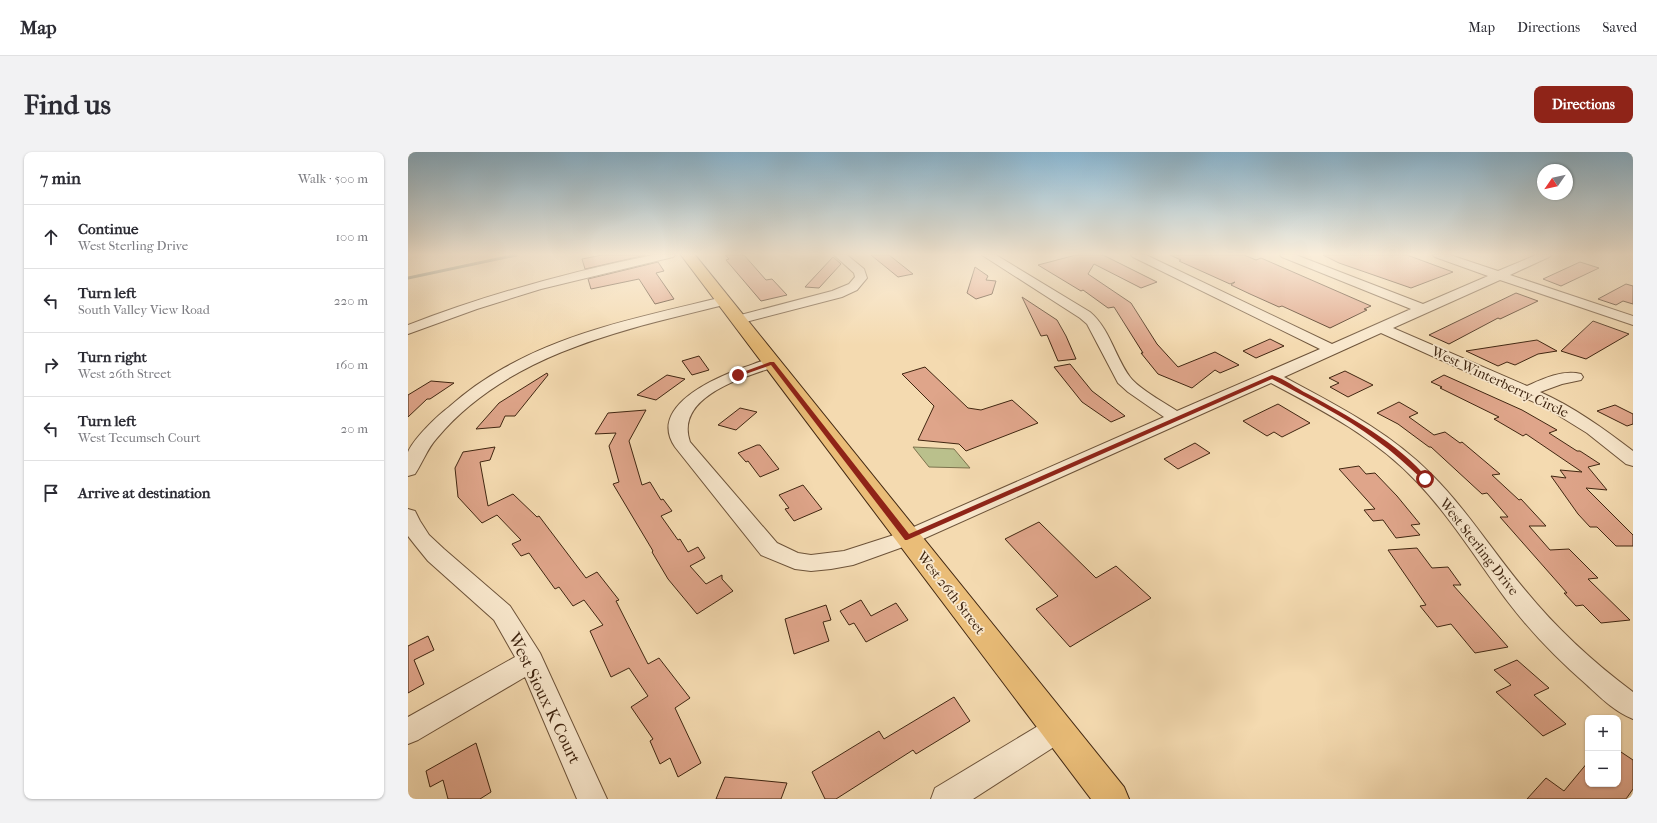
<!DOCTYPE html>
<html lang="en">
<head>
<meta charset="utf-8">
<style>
	body { margin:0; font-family:"IM FELL French Canon",serif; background:#f2f2f3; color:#2b2b33 }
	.controls { position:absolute; right:12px; bottom:12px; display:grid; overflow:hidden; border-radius:8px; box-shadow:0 1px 3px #0004 }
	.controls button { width:36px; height:36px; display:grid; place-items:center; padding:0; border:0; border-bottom:1px solid #e1e1e2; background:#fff; color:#2b2b33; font:20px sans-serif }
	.compass { position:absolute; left:1129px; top:12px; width:36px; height:36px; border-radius:50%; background:#fff; box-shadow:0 1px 3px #0004; rotate:236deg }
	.stop { position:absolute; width:12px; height:12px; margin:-9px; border:3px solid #8f2418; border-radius:50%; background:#fff }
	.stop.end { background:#8f2418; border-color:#fff; box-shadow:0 1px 4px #0008 }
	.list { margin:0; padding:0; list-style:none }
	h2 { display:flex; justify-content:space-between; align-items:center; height:52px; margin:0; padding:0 16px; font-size:17px }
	h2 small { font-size:13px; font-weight:400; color:#7c7c81 }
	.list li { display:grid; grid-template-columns:26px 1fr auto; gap:12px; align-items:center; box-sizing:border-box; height:64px; padding:0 16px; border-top:1px solid #e1e1e2 }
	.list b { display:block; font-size:15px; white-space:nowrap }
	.list p { margin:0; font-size:13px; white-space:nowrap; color:#7c7c81 }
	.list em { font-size:13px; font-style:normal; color:#7c7c81 }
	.icon { flex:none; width:22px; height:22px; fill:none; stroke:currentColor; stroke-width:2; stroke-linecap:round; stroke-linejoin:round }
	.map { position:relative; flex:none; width:1225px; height:647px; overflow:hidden; border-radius:8px }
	header { display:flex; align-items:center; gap:24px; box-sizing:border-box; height:56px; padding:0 20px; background:#fff; border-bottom:1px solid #e1e1e2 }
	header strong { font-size:19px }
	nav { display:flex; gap:22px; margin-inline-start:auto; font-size:14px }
	.intro { display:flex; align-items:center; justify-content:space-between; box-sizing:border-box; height:96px; padding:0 24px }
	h1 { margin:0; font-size:28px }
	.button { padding:10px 18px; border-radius:8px; background:#8f2418; color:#fff; font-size:14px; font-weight:700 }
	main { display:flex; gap:24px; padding:0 24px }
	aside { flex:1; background:#fff; border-radius:8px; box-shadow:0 1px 3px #0004 }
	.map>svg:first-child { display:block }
	.green { fill:#bac08c; stroke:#7d734e }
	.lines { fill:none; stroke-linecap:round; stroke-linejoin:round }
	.stream { stroke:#777f70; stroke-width:3 }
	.building { fill:#dfa58a; stroke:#402611 }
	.minor-casing { stroke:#6d5339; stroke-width:2 }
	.major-casing { stroke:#402611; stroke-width:2 }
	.minor { fill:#f8e7cc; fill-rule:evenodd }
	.major { fill:#eabd78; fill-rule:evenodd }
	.route { fill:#8f2418 }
	.labels { text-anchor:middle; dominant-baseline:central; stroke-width:3.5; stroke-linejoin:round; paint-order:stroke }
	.street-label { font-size:14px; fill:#402611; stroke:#f8e7cc }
	.near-street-label { font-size:17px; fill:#402611; stroke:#f8e7cc }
</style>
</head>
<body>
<header>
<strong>Map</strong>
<nav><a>Map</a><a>Directions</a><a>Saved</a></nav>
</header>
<div class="intro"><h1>Find us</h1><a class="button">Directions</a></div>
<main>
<aside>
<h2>7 min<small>Walk · 500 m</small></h2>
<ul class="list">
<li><svg class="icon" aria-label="ahead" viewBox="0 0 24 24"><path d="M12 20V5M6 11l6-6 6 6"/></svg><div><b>Continue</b><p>West Sterling Drive</p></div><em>100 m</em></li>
<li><svg class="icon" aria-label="left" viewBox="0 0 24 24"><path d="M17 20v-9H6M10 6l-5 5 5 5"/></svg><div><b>Turn left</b><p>South Valley View Road</p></div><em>220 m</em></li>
<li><svg class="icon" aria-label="right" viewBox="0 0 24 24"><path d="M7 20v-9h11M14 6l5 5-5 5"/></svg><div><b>Turn right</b><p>West 26th Street</p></div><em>160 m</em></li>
<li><svg class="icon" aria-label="left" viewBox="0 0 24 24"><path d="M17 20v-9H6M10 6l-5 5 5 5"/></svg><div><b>Turn left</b><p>West Tecumseh Court</p></div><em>20 m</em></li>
<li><svg class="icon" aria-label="arrive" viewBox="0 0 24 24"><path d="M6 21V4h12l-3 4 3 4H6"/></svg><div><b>Arrive at destination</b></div></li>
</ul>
</aside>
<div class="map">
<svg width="1225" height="647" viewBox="0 0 1225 647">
	<rect width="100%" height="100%" fill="#f4dab0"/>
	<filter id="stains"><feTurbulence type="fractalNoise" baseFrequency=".005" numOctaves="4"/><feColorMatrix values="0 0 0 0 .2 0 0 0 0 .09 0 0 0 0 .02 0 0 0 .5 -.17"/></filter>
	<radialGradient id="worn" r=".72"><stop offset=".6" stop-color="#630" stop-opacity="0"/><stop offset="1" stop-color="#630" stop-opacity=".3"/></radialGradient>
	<path class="green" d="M505 295 546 297 562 316 521 315Z"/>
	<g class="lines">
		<path class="stream" d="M0 126 108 103"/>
	</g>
	<path class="building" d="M194 103H238L177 117 174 107Z
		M317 103H336L358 128 364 127 379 143 353 149 318 108 321 107Z
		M463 103H481L505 122 490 125Z
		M668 103H695L749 130 733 136 686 112 680 122 723 151 749 192 770 215 807 200 831 213 812 221 807 218 784 236 750 222 733 201H735L706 155 700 156 675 138 673 139 630 113Z
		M762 103H836L848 108 853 106 963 154 956 157 959 158 922 176 874 154 871 155 842 142 823 133 827 130 822 132 771 109 773 108Z
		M915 103H999L1045 120 1003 136 931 111Z
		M425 105 433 112 411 136 397 135Z
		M250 110 256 119 248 121 266 147 247 152 231 127 183 137 180 127Z
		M1172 110 1191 116 1153 134 1135 127Z
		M567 115 580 124 578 128 588 129 584 142 568 147 559 141Z
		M1218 132 1225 134V152L1215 149 1208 153 1190 147Z
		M1108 141 1130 149 1092 167 1090 166 1041 192 1021 183Z
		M614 145 649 168 658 184 668 207 650 209 639 183 633 184Z
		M1185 169 1221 182 1178 207 1153 199Z
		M862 187 876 194 848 206 835 199Z
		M1129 188 1149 199 1130 202 1107 213 1099 210 1090 214 1058 199Z
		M291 204 301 218 284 223 274 209Z
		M662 212 684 239 717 264 703 270 674 250 646 215Z
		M517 215 560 256 573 258 604 248 630 271 558 299 551 292 510 288 526 254 494 222Z
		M937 219 965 233 940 245 922 235 931 231 921 226Z
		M139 221 140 223 107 264H97L92 275 68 277 91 251Z
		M259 223 277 227 248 248 229 243Z
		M1036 223 1114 258 1149 278 1141 281 1169 299H1172L1192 312 1180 315 1199 338 1178 336 1225 383V394H1208L1189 375H1182L1170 362 1143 324 1158 326 1152 318 1174 320 1118 282 1115 284 1086 267 1091 265 1032 236 1034 235 1023 230Z
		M23 229 46 231 22 247H19L0 265V243Z
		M991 250 1010 261 1001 265 1026 283 1037 280 1052 291 1054 290 1092 322 1084 323 1111 348 1113 347 1138 374H1121L1142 398 1161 397 1190 426 1180 427 1222 468 1193 471 1175 453 1168 454 1156 441H1159L1092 365H1100L1079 341 1074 342 1023 295H1021L990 272 969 261Z
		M870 252 902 271 874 285 866 280 859 284 835 269Z
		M1207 253 1225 262V272L1219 274 1189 259Z
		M332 256 349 260 328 278 310 273Z
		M238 258 221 289 234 333 242 330 253 348 255 347 264 359 253 364 270 388 272 387 280 400 290 395 297 406 282 414 298 432 314 423V427L325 439 289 462 260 427 244 400 245 399 205 332 211 330 201 294 208 281 187 282 200 261Z
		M787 291 802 301 770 317 756 307Z
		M349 293H352L371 317 352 325 340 309 338 310 330 301Z
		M87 295 82 308 72 310 80 354 105 342 129 365 131 364 178 426 189 420 211 448 208 449 240 512 251 506 282 546 267 556 293 611 270 625 262 606 252 612 242 589 245 587 223 555 240 544 221 516 203 525 182 479 195 473 176 448 165 454 151 435 147 437 121 401 113 404 104 392 113 388 89 363 74 371 50 345 47 316 55 300Z
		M951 314 958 322 967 321 989 344 1012 372 1003 373 1012 383 988 386 975 368 965 369 956 358 967 357 931 317Z
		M395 333 414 357 386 369 377 357 381 356 371 343Z
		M631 370 688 426 708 414 743 446 662 495 628 457 650 444 597 387Z
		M1009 396 1024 416 1040 415 1053 433H1045L1100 495 1067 501 1043 472 1029 475 1012 454 1018 453 980 398Z
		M453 448 463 464 488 451 500 468 458 490 446 471 441 473 432 459Z
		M418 453 423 468 415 470 421 489 386 502 377 467Z
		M20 484 26 498 6 508 16 532 0 541V494Z
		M1109 508 1141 536 1126 543 1158 572 1135 584 1088 540 1103 533 1086 518Z
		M546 545 562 569 508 602 505 598 428 647H417L404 620 471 579 476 587Z
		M68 591 83 640 72 647H40L35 628 22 635 18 619Z
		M1210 598 1225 608V637L1218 647H1119L1138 626 1156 639 1180 610V632H1210Z
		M317 625 379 631 373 647H308Z"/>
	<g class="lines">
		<defs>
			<path id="minor" d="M245 103H267L265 105 133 137 69 157 0 182V173C80 142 162 120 245 103Z
				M426 103H439L456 117 459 126 449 138 434 145 330 172 325 171 323 168 325 165 424 139 441 132 447 125 446 121Z
				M574 103H588L682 160C702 177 707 205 722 225 732 238 756 250 769 259L912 197 725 105 723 103H738L924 192 1003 157 874 105 872 103H888L1015 152 1080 124 1027 105 1025 103H1042L1090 119 1128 103H1143L1141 105 1102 123 1225 164V173L1092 128 985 176 1119 234C1134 227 1155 217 1173 222L1175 225 1173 228 1154 232 1132 240C1166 255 1196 277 1225 299V314L1218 312 1179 281 1137 255 973 181 876 225C928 253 982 280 1024 323 1059 358 1085 400 1117 438 1148 476 1186 511 1225 540V567C1207 560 1193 546 1179 533 1150 508 1123 480 1100 450 1070 410 1044 367 1010 331 969 287 916 259 863 231L506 391 445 413 423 417 403 419 387 417 353 403 267 295C239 254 309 225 337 215 347 212 359 205 369 208L372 211 369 214C337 225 266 244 282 290L369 391 390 401 403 403 436 399 492 381 756 265 720 240 710 231 679 172 672 166Z
				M315 145 320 146 322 149 320 152C218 177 100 201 29 286 19 297 15 310 7 322L0 324C0 317 0 306 0 300 6 286 29 264 41 255 58 240 76 227 96 216 162 178 241 163 315 145Z
				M0 357 7 359 12 369 21 383 36 397 102 454 132 501 199 647H169L117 525 10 588 0 592V565L107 505 86 468 20 409 7 393 0 384Z
				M650 564 660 568 664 577 660 586 565 647H523L527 636 640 568Z"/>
			<path id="major" d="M273 103H287L716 635 721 647H683Z"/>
		</defs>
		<use href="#minor" class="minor-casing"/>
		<use href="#major" class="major-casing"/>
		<use href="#minor" class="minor"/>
		<use href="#major" class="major"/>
	</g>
	<linearGradient id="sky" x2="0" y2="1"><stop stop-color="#89b6d1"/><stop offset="0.53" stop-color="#faeedb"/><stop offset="1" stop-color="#faeedb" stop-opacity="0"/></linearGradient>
	<rect width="1225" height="193" fill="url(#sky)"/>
	<path class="route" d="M362 210H366L501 382 864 223C877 227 888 236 900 242 939 263 992 292 1020 327L1015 328C1000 314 985 300 968 288 936 264 899 246 864 227L499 388H497L363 213 332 224 327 223Z"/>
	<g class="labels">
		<g class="street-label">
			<text transform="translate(1092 230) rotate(25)">West Winterberry Circle</text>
			<text transform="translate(1071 395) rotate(52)">West Sterling Drive</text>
			<text transform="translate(543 441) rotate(52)">West 26th Street</text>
		</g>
		<g class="near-street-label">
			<text transform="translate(137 546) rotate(64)">West Sioux K Court</text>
		</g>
	</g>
	<rect width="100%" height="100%" filter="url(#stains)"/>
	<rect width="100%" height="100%" fill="url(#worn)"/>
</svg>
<div class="controls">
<button>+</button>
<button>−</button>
</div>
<svg class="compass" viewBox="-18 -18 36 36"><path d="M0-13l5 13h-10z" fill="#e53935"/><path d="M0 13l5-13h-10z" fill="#7c7c81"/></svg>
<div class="stop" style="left:1017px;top:327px"></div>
<div class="stop end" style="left:330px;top:223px"></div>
</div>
</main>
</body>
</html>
